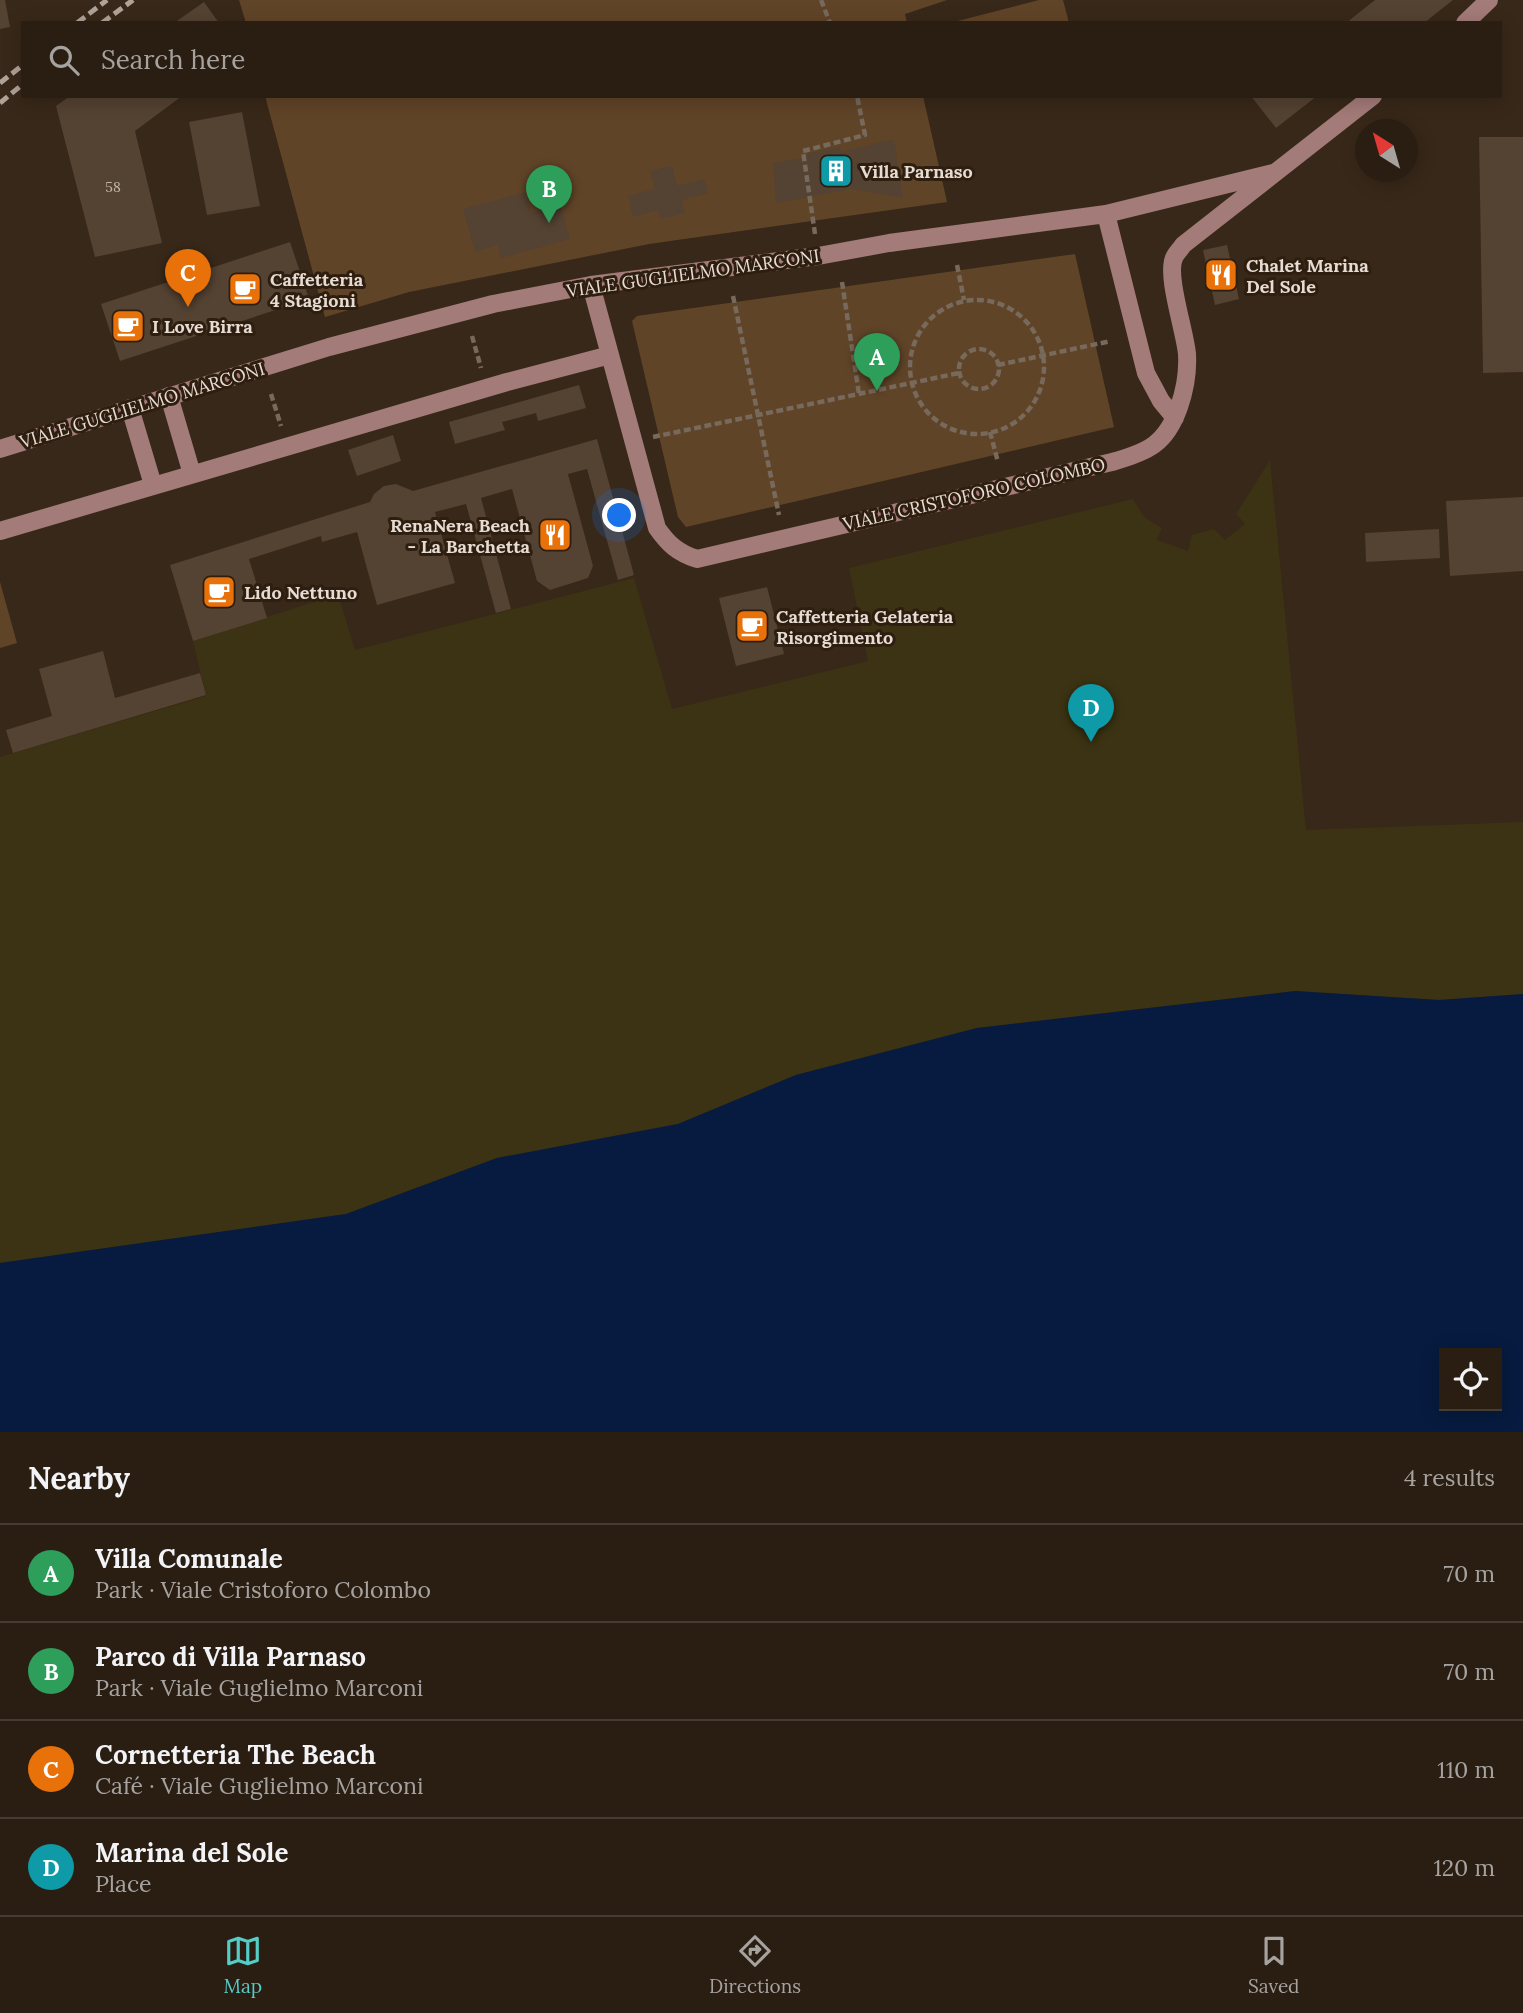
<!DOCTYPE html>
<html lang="en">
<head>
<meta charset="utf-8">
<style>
	body { margin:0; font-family:Lora,serif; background:#32271c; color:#f1f3f6 }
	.controls { position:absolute; right:21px; bottom:21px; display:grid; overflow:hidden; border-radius:0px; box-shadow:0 4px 18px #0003 }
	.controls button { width:63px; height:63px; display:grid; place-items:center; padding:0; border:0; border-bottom:2px solid #463c33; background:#2a1e13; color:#f1f3f6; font:35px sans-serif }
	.compass { position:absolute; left:1355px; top:119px; width:63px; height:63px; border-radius:50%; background:#2a1e13; box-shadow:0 4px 18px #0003; rotate:323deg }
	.you { position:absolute; left:620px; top:516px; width:24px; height:24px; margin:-18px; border:5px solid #fff; border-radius:50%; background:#1a73e8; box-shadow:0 0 0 10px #1a73e833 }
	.badge { display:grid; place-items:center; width:46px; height:46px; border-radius:50%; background:#54cdc7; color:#fff; font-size:23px; font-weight:700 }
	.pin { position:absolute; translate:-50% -58px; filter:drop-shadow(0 2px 4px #0008) }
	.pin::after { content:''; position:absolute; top:37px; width:24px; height:21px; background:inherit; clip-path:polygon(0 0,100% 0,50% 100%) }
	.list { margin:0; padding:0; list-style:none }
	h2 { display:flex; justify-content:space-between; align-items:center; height:91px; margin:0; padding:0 28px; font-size:30px }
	h2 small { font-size:23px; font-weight:400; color:#a5a2a0 }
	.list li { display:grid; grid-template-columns:46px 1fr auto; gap:21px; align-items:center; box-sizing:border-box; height:98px; padding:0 28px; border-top:2px solid #463c33 }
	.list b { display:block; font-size:26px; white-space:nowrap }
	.list p { margin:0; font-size:23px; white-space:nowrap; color:#a5a2a0 }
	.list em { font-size:23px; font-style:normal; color:#a5a2a0 }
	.icon { flex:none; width:38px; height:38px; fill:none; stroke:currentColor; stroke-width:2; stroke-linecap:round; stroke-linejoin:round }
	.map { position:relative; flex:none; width:1523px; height:1432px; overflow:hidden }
	.search { position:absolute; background:#2a1e13; box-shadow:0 4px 18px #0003; left:21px; right:21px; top:21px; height:77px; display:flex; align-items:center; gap:18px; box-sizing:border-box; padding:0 24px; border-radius:0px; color:#a5a2a0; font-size:26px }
	.sheet { height:483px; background:#2a1e13 }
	nav { display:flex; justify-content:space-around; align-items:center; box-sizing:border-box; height:98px; border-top:2px solid #463c33; background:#2a1e13; font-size:19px; color:#a5a2a0 }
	nav a { display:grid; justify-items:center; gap:4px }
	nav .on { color:#54cdc7 }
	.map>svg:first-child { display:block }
	.green { fill:#604428 }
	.sand { fill:#3b3313 }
	.water { fill:#061b3f; fill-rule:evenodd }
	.building { fill:#544232 }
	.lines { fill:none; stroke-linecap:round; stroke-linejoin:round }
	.path { stroke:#77695c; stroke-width:4.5; stroke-dasharray:7 3.5; stroke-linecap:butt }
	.secondary { stroke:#a37b79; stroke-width:18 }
	.rail { stroke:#afa398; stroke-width:5; stroke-dasharray:10 5; stroke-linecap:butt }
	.labels { text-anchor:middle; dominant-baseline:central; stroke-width:6; stroke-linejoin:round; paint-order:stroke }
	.number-label { font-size:14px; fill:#c2b6ab }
	.poi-label { font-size:18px; font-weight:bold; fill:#e7dcd3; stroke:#2e1e0f; text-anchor:start }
	.street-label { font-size:18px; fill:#e7dcd3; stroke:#2e1e0f }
</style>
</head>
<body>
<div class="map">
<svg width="1523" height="1432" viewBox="0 0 1523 1432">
	<rect width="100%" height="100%" fill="#382819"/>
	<path class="green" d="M239 0H947L905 14 907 23H246Z
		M1039 0H1063L1069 23H950Z
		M265 96H923L947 202 649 244 409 292 325 317Z
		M1075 254 1114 427 686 527 678 517 632 321 637 316Z
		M0 582 17 643 0 648Z"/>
	<path class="sand" d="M1270 460 1306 830 1523 822V994L1439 1000 1295 991 977 1028 796 1075 678 1124 497 1158 346 1214 0 1263V757L206 696 193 641 338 594 355 650 634 578 672 709 868 661 849 568 1133 499 1144 517 1162 528 1157 540 1188 551 1192 535 1214 529 1225 540 1245 524 1236 514Z"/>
	<path class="water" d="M1295 991 1439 1000 1523 994V1432H0V1263L346 1214 497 1158 678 1124 796 1075 977 1028ZM1444 1353H1497V1406H1444Z"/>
	<path class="building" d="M0 0H5L10 27 0 29Z
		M1375 0H1453L1424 23H1346Z
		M204 2 219 23H174Z
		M70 96H182L135 131 162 243 95 257 56 106Z
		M1251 96H1317L1276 128Z
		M242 112 260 206 207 215 189 122Z
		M1479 137H1523V372L1483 373Z
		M894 139 903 198 852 189 776 203 773 163 802 158 810 153 840 147 841 152Z
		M672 166 677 186 704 179 708 193 682 200 685 213 660 219 658 210 633 217 628 196 655 189 650 171Z
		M526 192 531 213 560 204 570 239 501 258 498 245 475 252 463 209Z
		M290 242 309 299 120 361 101 304Z
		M1227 245 1239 299 1215 305 1203 250Z
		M579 385 586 408 538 421 536 413 502 422 505 430 455 444 449 422Z
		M393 435 401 461 357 476 348 450Z
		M597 439 634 575 618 580 587 469 568 474 593 566 588 578 550 590 537 581 512 489 481 498 511 609 496 613 466 504 435 512 455 583 377 605 357 532 322 542 321 536 249 559 267 618 193 641 170 565 370 502 374 494 384 486 396 484 413 491Z
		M1523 497V571L1450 576 1446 501Z
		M1439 529 1440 558 1366 562 1365 533Z
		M767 587 784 654 736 666 719 598Z
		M103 651 115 698 200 673 206 695 13 753 6 730 52 716 39 669Z"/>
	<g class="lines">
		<path class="path" d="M821 0 830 23
			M815 234 803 151 865 135 857 96
			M957 265 964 300
			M842 282 859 394
			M733 296 779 515
			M910 367a67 67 0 1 1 134 0a67 67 0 1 1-134 0Z
			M472 336 481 368
			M959 369a20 20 0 1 1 40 0a20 20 0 1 1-40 0Z
			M998 365 1111 341
			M271 394 281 426
			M990 432 998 462
			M653 437 959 373"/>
		<path class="secondary" d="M1465 23 1489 0
			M1106 214 1146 373 1161 401 1175 418
			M591 285 657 528C668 544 678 553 697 559L1112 462C1148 452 1166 444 1179 407 1185 390 1188 372 1187 354 1185 331 1166 276 1174 258 1176 253 1181 249 1183 245L1373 96
			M169 396 192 474
			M130 408 153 485
			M0 449 329 347 493 304 591 285 818 256 889 243 1106 214 1273 173
			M0 531 507 382 610 355"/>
		<path class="rail" d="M77 23 107 0
			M102 23 133 0
			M0 83 23 65
			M0 103 23 84"/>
	</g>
	<defs>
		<symbol id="building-square" viewBox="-11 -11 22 22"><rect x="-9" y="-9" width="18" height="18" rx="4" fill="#0f9aa8" stroke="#2e1e0f"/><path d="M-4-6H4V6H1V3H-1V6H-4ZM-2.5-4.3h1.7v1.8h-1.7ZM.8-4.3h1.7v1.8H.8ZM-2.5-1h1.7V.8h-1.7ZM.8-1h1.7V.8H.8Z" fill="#fff"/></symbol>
		<symbol id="restaurant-square" viewBox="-11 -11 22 22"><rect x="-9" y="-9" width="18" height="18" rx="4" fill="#e8710a" stroke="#2e1e0f"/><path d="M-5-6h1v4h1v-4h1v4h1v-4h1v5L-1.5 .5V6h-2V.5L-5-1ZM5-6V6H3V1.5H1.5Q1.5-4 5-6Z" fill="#fff"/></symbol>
		<symbol id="cafe-square" viewBox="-11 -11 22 22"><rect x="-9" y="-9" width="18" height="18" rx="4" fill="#e8710a" stroke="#2e1e0f"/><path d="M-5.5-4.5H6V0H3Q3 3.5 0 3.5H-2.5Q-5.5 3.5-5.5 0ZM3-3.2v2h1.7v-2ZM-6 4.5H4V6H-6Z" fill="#fff"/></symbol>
	</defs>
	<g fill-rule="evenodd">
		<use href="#building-square" x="817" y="152" width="38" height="38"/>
		<use href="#restaurant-square" x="1202" y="256" width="38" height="38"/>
		<use href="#cafe-square" x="226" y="270" width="38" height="38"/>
		<use href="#cafe-square" x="109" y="307" width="38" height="38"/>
		<use href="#restaurant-square" x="536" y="516" width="38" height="38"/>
		<use href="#cafe-square" x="200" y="573" width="38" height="38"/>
		<use href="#cafe-square" x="733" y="607" width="38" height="38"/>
	</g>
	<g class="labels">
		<g class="number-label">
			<text x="113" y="187">58</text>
		</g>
		<g class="poi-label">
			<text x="860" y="171">Villa Parnaso</text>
			<text x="1246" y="265">Chalet Marina<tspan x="1246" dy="21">Del Sole</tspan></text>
			<text x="270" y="279">Caffetteria<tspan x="270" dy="21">4 Stagioni</tspan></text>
			<text x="152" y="326">I Love Birra</text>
			<text x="530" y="525" text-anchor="end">RenaNera Beach<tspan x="530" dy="21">- La Barchetta</tspan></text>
			<text x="244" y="592">Lido Nettuno</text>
			<text x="776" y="616">Caffetteria Gelateria<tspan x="776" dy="21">Risorgimento</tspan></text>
		</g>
		<g class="street-label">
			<text transform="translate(693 273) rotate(-8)">VIALE GUGLIELMO MARCONI</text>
			<text transform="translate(142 405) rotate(-17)">VIALE GUGLIELMO MARCONI</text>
			<text transform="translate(974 494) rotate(-13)">VIALE CRISTOFORO COLOMBO</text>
		</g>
	</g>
</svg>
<div class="controls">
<button><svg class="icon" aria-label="locate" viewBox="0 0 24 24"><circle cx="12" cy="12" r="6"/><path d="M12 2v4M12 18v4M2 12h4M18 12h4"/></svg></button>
</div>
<svg class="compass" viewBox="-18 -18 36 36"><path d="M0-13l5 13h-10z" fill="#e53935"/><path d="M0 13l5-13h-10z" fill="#a5a2a0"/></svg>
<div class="you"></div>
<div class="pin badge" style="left:877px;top:391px;background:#2e9e5b">A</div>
<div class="pin badge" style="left:549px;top:223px;background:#2e9e5b">B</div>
<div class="pin badge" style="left:188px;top:307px;background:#e8710a">C</div>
<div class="pin badge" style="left:1091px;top:742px;background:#0f9aa8">D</div>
<div class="search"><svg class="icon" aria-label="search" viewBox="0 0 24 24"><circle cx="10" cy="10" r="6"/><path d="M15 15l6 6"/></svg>Search here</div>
</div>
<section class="sheet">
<h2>Nearby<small>4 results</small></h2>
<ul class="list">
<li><span class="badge" style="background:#2e9e5b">A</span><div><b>Villa Comunale</b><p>Park · Viale Cristoforo Colombo</p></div><em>70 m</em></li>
<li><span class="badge" style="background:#2e9e5b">B</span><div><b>Parco di Villa Parnaso</b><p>Park · Viale Guglielmo Marconi</p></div><em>70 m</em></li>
<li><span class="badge" style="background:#e8710a">C</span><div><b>Cornetteria The Beach</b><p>Café · Viale Guglielmo Marconi</p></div><em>110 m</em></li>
<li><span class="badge" style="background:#0f9aa8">D</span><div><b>Marina del Sole</b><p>Place</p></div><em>120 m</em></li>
</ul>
</section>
<nav>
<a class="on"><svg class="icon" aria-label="map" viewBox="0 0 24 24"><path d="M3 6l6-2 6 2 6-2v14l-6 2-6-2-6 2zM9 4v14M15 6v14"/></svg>Map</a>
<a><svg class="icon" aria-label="directions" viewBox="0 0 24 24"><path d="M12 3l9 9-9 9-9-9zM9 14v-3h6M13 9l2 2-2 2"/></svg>Directions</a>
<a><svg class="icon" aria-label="saved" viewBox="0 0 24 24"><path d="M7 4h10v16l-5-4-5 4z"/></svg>Saved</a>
</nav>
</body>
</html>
